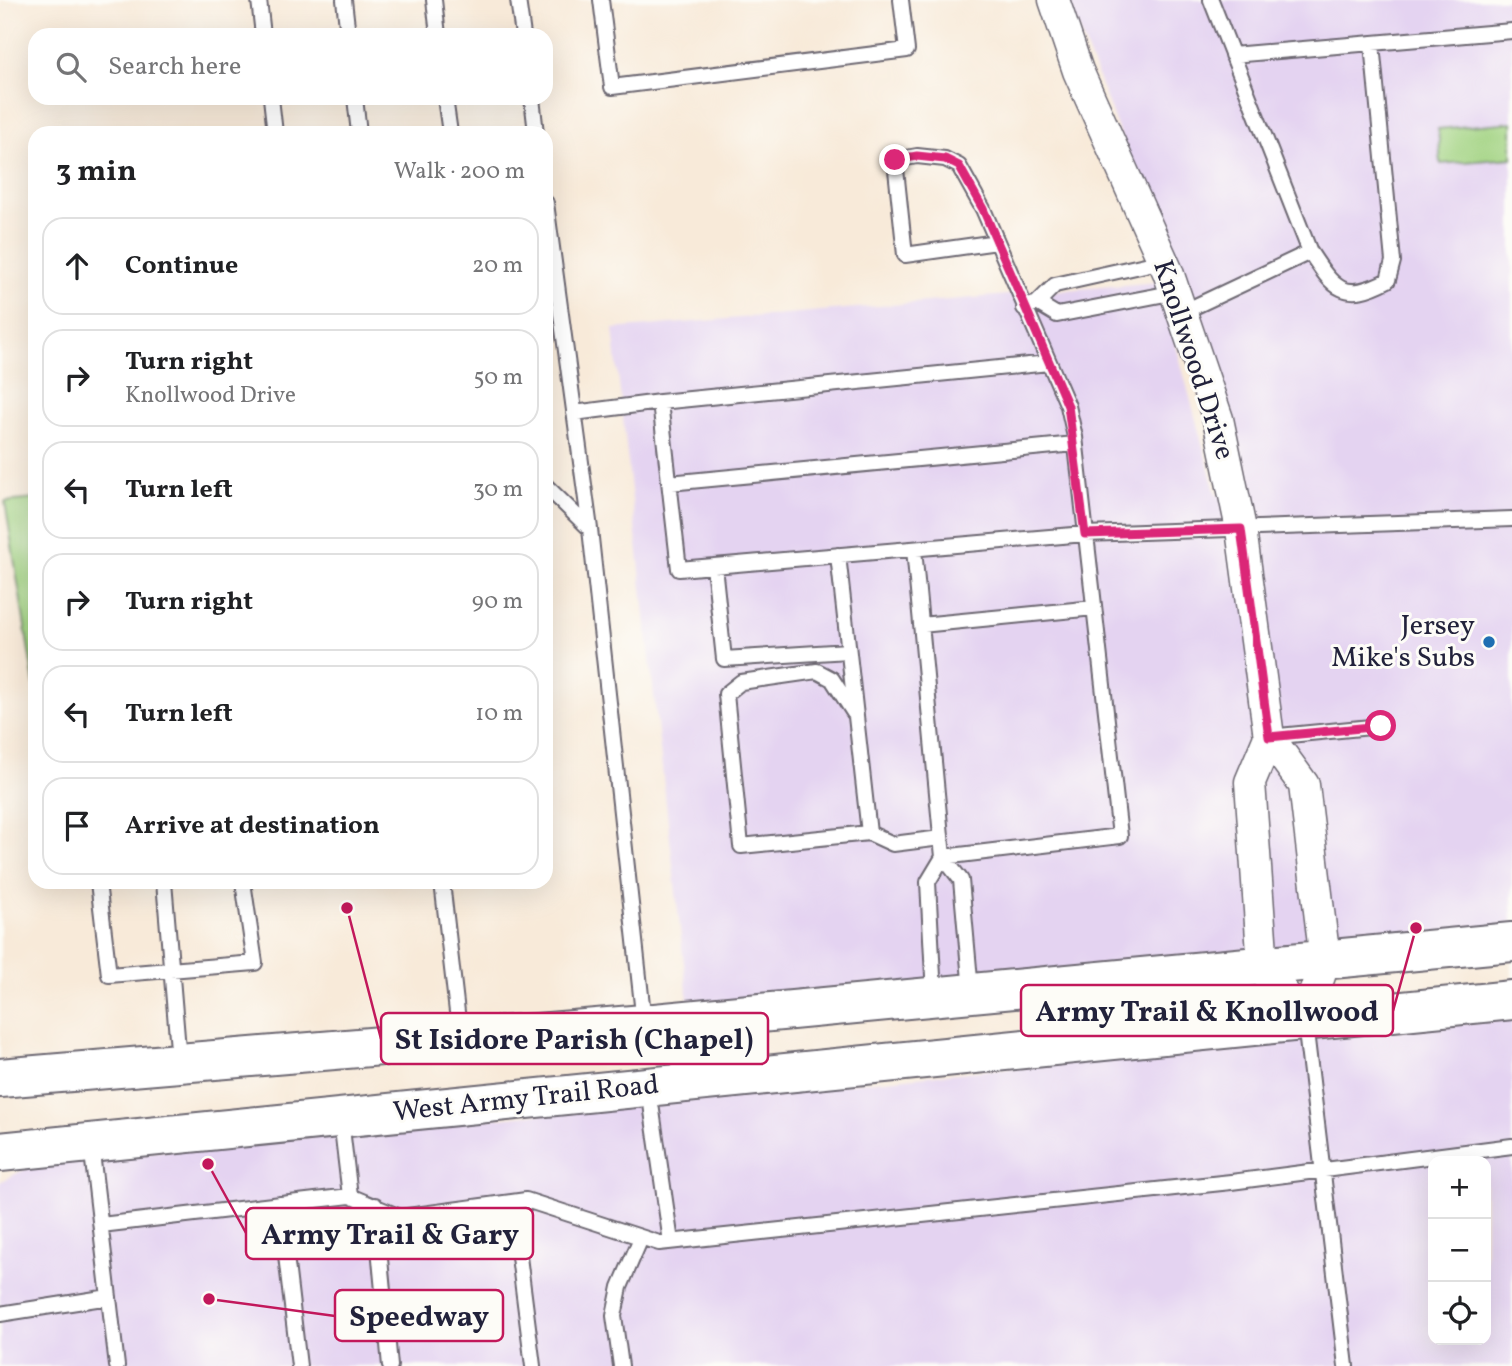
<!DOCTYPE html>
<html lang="en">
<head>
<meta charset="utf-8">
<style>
	body { margin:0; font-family:Vollkorn,serif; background:#f2f2f2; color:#202124 }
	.controls { position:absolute; right:21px; bottom:21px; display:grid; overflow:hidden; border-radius:14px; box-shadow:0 7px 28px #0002 }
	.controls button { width:63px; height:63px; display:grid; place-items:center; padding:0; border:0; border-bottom:2px solid #e0e0e0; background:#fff; color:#202124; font:35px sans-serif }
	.stop { position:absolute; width:21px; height:21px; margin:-16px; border:5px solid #db2777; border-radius:50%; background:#fff }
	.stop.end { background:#db2777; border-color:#fff; box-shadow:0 2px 7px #0008 }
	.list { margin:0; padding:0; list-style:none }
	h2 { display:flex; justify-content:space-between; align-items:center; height:91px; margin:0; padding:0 28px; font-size:30px }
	h2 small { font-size:23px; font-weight:400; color:#757577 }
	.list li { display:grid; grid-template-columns:46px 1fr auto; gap:21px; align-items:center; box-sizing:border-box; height:98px; margin:0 14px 14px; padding:0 14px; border:2px solid #e0e0e0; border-radius:21px }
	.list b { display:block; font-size:26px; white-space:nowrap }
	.list p { margin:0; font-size:23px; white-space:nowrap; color:#757577 }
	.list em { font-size:23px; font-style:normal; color:#757577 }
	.icon { flex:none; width:38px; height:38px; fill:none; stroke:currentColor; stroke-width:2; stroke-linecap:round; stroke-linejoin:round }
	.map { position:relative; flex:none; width:1512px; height:1366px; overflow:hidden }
	.search { position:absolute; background:#fff; box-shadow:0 7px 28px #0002; left:28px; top:28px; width:525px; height:77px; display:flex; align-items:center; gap:18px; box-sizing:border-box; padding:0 24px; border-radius:21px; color:#757577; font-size:26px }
	.panel { position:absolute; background:#fff; box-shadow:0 7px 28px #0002; left:28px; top:126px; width:525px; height:763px; border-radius:21px }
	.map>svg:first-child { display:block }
	.built { fill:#e4d3f1; fill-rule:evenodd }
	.green { fill:#a2d382; stroke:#627a5e; stroke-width:2 }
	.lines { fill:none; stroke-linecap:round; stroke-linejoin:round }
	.service-casing { stroke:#6d6872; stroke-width:18 }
	.minor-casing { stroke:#6d6872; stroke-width:33 }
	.secondary-casing { stroke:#6d6872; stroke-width:42 }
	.service { stroke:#fff; stroke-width:14 }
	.minor { stroke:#fff; stroke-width:30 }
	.secondary { stroke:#fff; stroke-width:38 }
	.route { stroke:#db2777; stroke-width:9 }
	.poi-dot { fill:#1f6fb2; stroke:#fdfcf7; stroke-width:2.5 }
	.labels { text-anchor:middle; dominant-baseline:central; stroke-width:6; stroke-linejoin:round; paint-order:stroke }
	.street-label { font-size:28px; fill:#22223b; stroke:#fdfcf7 }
	.poi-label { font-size:28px; fill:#22223b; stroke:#fdfcf7; text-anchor:end }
	.leader { fill:none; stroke:#c2185b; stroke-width:2.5 }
	.callout-dot { fill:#c2185b; stroke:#fdfcf7; stroke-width:2.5 }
	.callout { fill:#fdfcf7; stroke:#c2185b; stroke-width:2.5 }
	.callout-label { font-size:30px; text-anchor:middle; font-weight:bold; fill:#22223b }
</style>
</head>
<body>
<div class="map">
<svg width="1512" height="1366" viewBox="0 0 1512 1366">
	<rect width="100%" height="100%" fill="#fdfcf7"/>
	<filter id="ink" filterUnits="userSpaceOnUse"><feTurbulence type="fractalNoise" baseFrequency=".0143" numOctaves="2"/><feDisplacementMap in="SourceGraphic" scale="14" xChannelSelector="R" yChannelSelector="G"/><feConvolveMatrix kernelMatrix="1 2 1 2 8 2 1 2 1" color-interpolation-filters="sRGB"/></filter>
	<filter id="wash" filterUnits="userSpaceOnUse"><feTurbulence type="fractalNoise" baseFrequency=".00686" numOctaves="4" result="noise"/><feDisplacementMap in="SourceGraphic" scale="28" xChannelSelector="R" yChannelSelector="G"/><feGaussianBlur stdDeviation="1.57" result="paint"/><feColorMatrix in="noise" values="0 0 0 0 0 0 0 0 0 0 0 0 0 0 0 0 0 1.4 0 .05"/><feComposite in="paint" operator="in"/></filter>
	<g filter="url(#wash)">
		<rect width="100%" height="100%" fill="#f8ead9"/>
		<path class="built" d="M1068 0H1512V928L689 1009 613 329 1159 282 1216 495 1246 493 1133 168Z
			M1512 1019V1366H0V1182L37 1163ZM1433 1161H1486V1340H1433Z"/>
		<path class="green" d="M1512 122V158L1441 164 1438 129Z
			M35 499V682L34 683 5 502Z"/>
	</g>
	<g filter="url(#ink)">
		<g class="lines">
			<defs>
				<path id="service" d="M259 0 263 35
					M344 0 348 35
					M434 0 438 35
					M518 0 523 35
					M601 0 612 87 907 50 901 0
					M1211 0 1310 252
					M1232 55 1512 31
					M271 98 275 133
					M355 98 359 133
					M445 98 450 133
					M532 98 536 133
					M546 203 590 529
					M1037 303 1057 315 1176 292
					M1024 308 1037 303 1055 285 1163 261
					M1183 312 1310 252C1334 289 1344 303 1388 280L1393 261 1372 44
					M1049 363 660 402 679 569 1085 534 1512 519
					M574 413 660 402
					M669 483 1075 444
					M546 486 590 529 644 1023
					M914 549 943 857 961 880 971 991
					M838 555 869 833 741 846 726 694 741 682 817 671 832 679 854 713
					M714 566 724 659 848 651
					M921 625 1094 608
					M1269 737 1381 726
					M869 833 893 844 941 838
					M943 857 1120 836 1075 437 1068 406 983 209 959 166 945 159 917 156 895 160 905 255 997 242
					M98 882 109 975 255 963 243 882
					M164 882 179 1061
					M442 882 460 1038
					M934 995 928 882 943 857
					M1305 1023 1346 1366
					M649 1090 671 1242
					M91 1144 117 1366
					M350 1196 400 1217 526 1200 659 1243 1231 1182 1512 1146
					M512 1202 533 1366
					M280 1204 299 1366
					M375 1205 390 1366
					M101 1225 350 1196 341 1120
					M0 1314 109 1297
					M621 1366 614 1316 620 1287 641 1238"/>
				<path id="minor" d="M1054 0 1078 71 1168 272 1218 419 1241 529 1269 737 1304 785 1325 961 1305 1020
					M1269 737 1250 782 1263 967 1305 1020"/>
				<path id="secondary" d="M0 1078 644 1024 1512 942
					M0 1152 1512 1000"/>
			</defs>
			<use href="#service" class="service-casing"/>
			<use href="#minor" class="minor-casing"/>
			<use href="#secondary" class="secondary-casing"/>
			<use href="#service" class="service"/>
			<use href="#minor" class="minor"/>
			<use href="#secondary" class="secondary"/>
		</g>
	</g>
	<g class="lines" filter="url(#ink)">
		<path class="route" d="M895 160 917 156 945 159 959 166 983 209 1068 406 1085 534 1241 529 1269 737 1381 726"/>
	</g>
	<circle class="poi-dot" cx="1489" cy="642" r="7"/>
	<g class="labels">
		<g class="street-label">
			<text transform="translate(1193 360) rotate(72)">Knollwood Drive</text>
			<text transform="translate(526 1099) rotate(-6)">West Army Trail Road</text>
		</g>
		<g class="poi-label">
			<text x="1475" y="626">Jersey<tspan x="1475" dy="32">Mike's Subs</tspan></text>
		</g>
	</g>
	<path class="leader" d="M1416 928L1393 1011M347 908L381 1039M208 1164L246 1233M209 1299L335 1316"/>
	<g class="callout-dot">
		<circle cx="1416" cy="928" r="7"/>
		<circle cx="347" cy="908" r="7"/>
		<circle cx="208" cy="1164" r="7"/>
		<circle cx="209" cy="1299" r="7"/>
	</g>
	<g class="callout">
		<rect x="1021" y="985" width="372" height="51" rx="7"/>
		<rect x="381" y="1013" width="387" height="51" rx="7"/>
		<rect x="246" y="1208" width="287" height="51" rx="7"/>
		<rect x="335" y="1290" width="168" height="51" rx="7"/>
	</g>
	<g class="callout-label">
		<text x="1207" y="1021">Army Trail &amp; Knollwood</text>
		<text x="574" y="1049">St Isidore Parish (Chapel)</text>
		<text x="390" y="1244">Army Trail &amp; Gary</text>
		<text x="419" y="1326">Speedway</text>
	</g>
</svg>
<div class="controls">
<button>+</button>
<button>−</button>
<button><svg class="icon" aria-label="locate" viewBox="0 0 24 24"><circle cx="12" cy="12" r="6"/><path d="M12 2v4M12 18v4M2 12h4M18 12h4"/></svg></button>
</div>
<div class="stop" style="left:1381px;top:726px"></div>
<div class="stop end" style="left:895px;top:160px"></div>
<div class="search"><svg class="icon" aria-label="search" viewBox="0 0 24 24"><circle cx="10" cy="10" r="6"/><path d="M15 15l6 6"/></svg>Search here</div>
<section class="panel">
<h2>3 min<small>Walk · 200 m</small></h2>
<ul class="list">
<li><svg class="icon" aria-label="ahead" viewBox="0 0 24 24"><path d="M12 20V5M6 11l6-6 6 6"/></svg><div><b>Continue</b></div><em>20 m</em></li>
<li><svg class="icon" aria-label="right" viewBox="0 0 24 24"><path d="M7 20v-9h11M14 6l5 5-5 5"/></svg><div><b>Turn right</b><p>Knollwood Drive</p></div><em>50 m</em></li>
<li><svg class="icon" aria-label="left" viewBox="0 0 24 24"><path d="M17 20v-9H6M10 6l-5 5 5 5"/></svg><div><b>Turn left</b></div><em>30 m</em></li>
<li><svg class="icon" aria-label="right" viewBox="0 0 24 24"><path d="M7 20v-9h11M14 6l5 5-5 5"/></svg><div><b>Turn right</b></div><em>90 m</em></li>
<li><svg class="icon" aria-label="left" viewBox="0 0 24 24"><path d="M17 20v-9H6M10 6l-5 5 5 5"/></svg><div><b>Turn left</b></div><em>10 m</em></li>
<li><svg class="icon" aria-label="arrive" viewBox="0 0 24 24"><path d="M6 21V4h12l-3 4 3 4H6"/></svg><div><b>Arrive at destination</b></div></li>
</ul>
</section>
</div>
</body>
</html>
